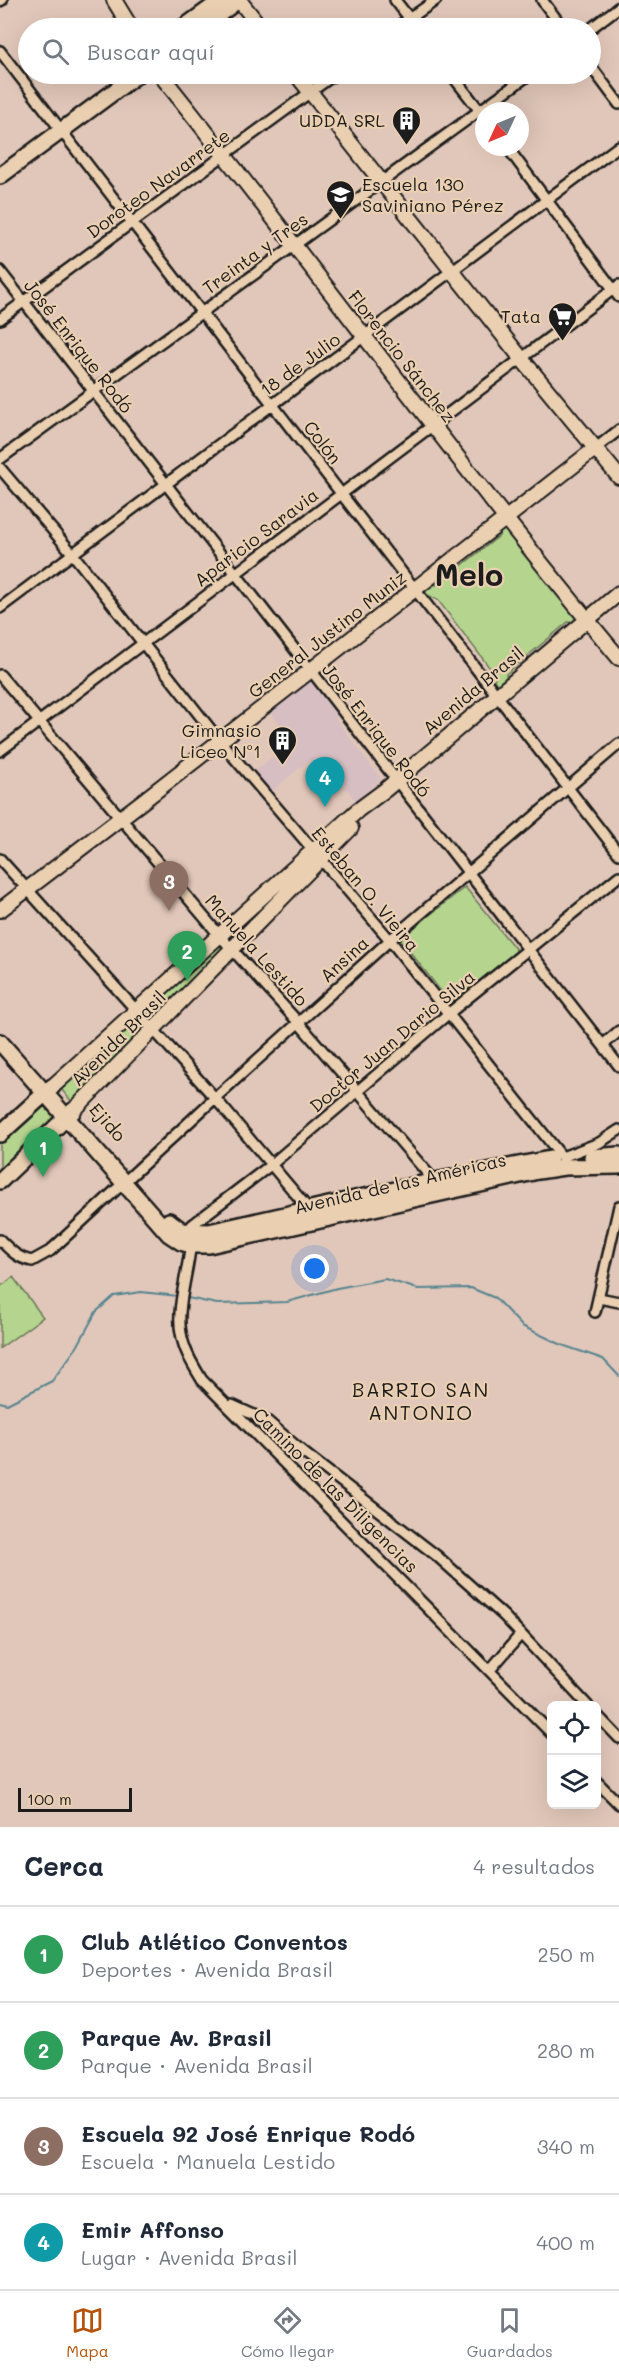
<!DOCTYPE html>
<html lang="es">
<head>
<meta charset="utf-8">
<style>
	body { margin:0; font-family:Mali,sans-serif; background:#f2f2f3; color:#1f2937 }
	.controls { position:absolute; right:18px; bottom:18px; display:grid; overflow:hidden; border-radius:9px; box-shadow:0 6px 24px #0002 }
	.controls button { width:54px; height:54px; display:grid; place-items:center; padding:0; border:0; border-bottom:2px solid #e0e1e3; background:#fff; color:#1f2937; font:30px sans-serif }
	.compass { position:absolute; left:475px; top:102px; width:54px; height:54px; border-radius:50%; background:#fff; box-shadow:0 6px 24px #0002; rotate:226deg }
	.scale { position:absolute; left:18px; bottom:15px; width:114px; box-sizing:border-box; padding-left:6px; border:3px solid #1c1c1c; border-top:0; font-size:16px; line-height:21px; white-space:nowrap; color:#1c1c1c; -webkit-text-stroke:4px #eacfb1; paint-order:stroke }
	.you { position:absolute; left:315px; top:1269px; width:21px; height:21px; margin:-15px; border:4px solid #fff; border-radius:50%; background:#1a73e8; box-shadow:0 0 0 9px #1a73e833 }
	.badge { display:grid; place-items:center; width:39px; height:39px; border-radius:50%; background:#b45309; color:#fff; font-size:20px; font-weight:700 }
	.pin { position:absolute; translate:-50% -50px; filter:drop-shadow(0 2px 3px #0008) }
	.pin::after { content:''; position:absolute; top:32px; width:21px; height:18px; background:inherit; clip-path:polygon(0 0,100% 0,50% 100%) }
	.list { margin:0; padding:0; list-style:none }
	h2 { display:flex; justify-content:space-between; align-items:center; height:78px; margin:0; padding:0 24px; font-size:26px }
	h2 small { font-size:20px; font-weight:400; color:#747a83 }
	.list li { display:grid; grid-template-columns:39px 1fr auto; gap:18px; align-items:center; box-sizing:border-box; height:96px; padding:0 24px; border-top:2px solid #e0e1e3 }
	.list b { display:block; font-size:22px; white-space:nowrap }
	.list p { margin:0; font-size:20px; white-space:nowrap; color:#747a83 }
	.list em { font-size:20px; font-style:normal; color:#747a83 }
	.icon { flex:none; width:33px; height:33px; fill:none; stroke:currentColor; stroke-width:2; stroke-linecap:round; stroke-linejoin:round }
	.map { position:relative; flex:none; width:619px; height:1827px; overflow:hidden }
	.search { position:absolute; background:#fff; box-shadow:0 6px 24px #0002; left:18px; right:18px; top:18px; height:66px; display:flex; align-items:center; gap:15px; box-sizing:border-box; padding:0 21px; border-radius:33px; color:#747a83; font-size:22px }
	.sheet { height:462px; background:#fff }
	nav { display:flex; justify-content:space-around; align-items:center; box-sizing:border-box; height:84px; border-top:2px solid #e0e1e3; background:#fff; font-size:16px; color:#747a83 }
	nav a { display:grid; justify-items:center; gap:3px }
	nav .on { color:#b45309 }
	.map>svg:first-child { display:block }
	.built { fill:#d7bec2 }
	.green { fill:#b5d58f; stroke:#687856; stroke-width:1.5 }
	.lines { fill:none; stroke-linecap:round; stroke-linejoin:round }
	.stream { stroke:#578490; stroke-width:2 }
	.street-casing { stroke:#1c1c1c; stroke-width:14 }
	.secondary-casing { stroke:#1c1c1c; stroke-width:18 }
	.primary-casing { stroke:#1c1c1c; stroke-width:20 }
	.street { stroke:#eacfb1; stroke-width:9 }
	.secondary { stroke:#eacfb1; stroke-width:14 }
	.primary { stroke:#eacfb1; stroke-width:15 }
	.labels { text-anchor:middle; dominant-baseline:central; stroke-width:4.5; stroke-linejoin:round; paint-order:stroke }
	.poi-label { font-size:18px; fill:#1c1c1c; stroke:#eacfb1; text-anchor:end }
	.street-label { font-size:18px; fill:#1c1c1c; stroke:#eacfb1 }
	.neighbourhood-label { font-size:20px; letter-spacing:1.5px; fill:#1c1c1c; stroke:#eacfb1 }
	.town-label { font-size:30px; font-weight:bold; fill:#1c1c1c; stroke:#eacfb1 }
</style>
</head>
<body>
<div class="map">
<svg width="619" height="1827" viewBox="0 0 619 1827">
	<rect width="100%" height="100%" fill="#e1c7b9"/>
	<filter id="ink" filterUnits="userSpaceOnUse"><feTurbulence type="fractalNoise" baseFrequency=".0167" numOctaves="2"/><feDisplacementMap in="SourceGraphic" scale="12" xChannelSelector="R" yChannelSelector="G"/><feConvolveMatrix kernelMatrix="1 2 1 2 8 2 1 2 1" color-interpolation-filters="sRGB"/></filter>
	<g filter="url(#ink)">
		<path class="built" d="M311 679 339 715 335 718 381 779 356 801 334 773 325 780 309 760 272 791 255 771 293 741 269 711Z"/>
		<path class="green" d="M506 527 573 613H577L580 619 575 623 568 622 506 674V680L498 686 494 680 496 676 438 600 426 594 425 589 430 584 437 585 499 536 500 530Z
			M310 862 236 940 231 934Z
			M465 887 517 951 451 1004 400 939Z
			M221 943 227 949 153 1023 144 1013Z
			M135 1021 144 1031 73 1103 61 1089Z
			M45 1103 58 1118 0 1175V1144Z
			M13 1277 43 1317 0 1348V1287Z"/>
		<g class="lines">
			<path class="stream" d="M183 1297 217 1304 287 1302 337 1288 385 1279 418 1289 471 1288 495 1298 522 1326 562 1345 603 1359 619 1376
				M0 1402 7 1404 52 1381 77 1347 96 1312 114 1296 141 1292 178 1296"/>
			<defs>
				<path id="street" d="M395 0 417 28
					M542 0 563 28
					M0 1 2 0
					M396 28 436 0
					M590 29 619 7
					M0 51 619 854
					M590 65 619 104
					M451 74 484 116
					M507 147 619 297
					M0 271 619 1066
					M0 319 335 74
					M596 448 619 430
					M0 459 530 74
					M0 468 72 553 219 740 390 940 562 1157 564 1167
					M0 608 619 146
					M0 675 220 936 298 1022 436 1183
					M0 751 619 285
					M0 859 215 1098 311 1212
					M603 1045 619 1031
					M562 1157 599 1143 619 1130
					M0 1240C10 1250 17 1258 32 1261L50 1251 215 1098 390 940 619 744
					M599 1298 619 1302
					M595 1312 619 1206
					M232 1405 267 1421 304 1453 437 1556 504 1616 588 1706
					M490 1670 521 1634
					M596 1714 619 1738
					M552 1734 202 1380C193 1365 184 1351 181 1333 175 1305 193 1258 192 1225L272 1164 448 1014 619 876
					M596 1781 619 1804"/>
				<path id="secondary" d="M114 0 131 28
					M239 0 261 28
					M160 74C315 267 460 468 619 658
					M296 74 521 358 619 477
					M0 910 143 801 596 448
					M52 1087 358 810 385 790 619 593
					M73 1111 351 828"/>
				<path id="primary" d="M214 18 238 0
					M183 28 222 0
					M0 176 138 74
					M0 1042 169 1234 181 1242 191 1245H209L538 1171 564 1167 619 1166
					M0 1134 52 1087
					M592 1157 619 1155
					M0 1181 73 1111
					M169 1221 182 1231 209 1232 435 1181 550 1159"/>
			</defs>
			<use href="#street" class="street-casing"/>
			<use href="#secondary" class="secondary-casing"/>
			<use href="#primary" class="primary-casing"/>
			<use href="#street" class="street"/>
			<use href="#secondary" class="secondary"/>
			<use href="#primary" class="primary"/>
		</g>
	</g>
	<defs>
		<symbol id="building-pin" viewBox="-11 -11 22 30"><path d="M0 17L-7.5 6A9.5 9.5 0 1 1 7.5 6Z" fill="#1c1c1c" stroke="#eacfb1"/><path d="M-4-6H4V6H1V3H-1V6H-4ZM-2.5-4.3h1.7v1.8h-1.7ZM.8-4.3h1.7v1.8H.8ZM-2.5-1h1.7V.8h-1.7ZM.8-1h1.7V.8H.8Z" fill="#fff"/></symbol>
		<symbol id="school-pin" viewBox="-11 -11 22 30"><path d="M0 17L-7.5 6A9.5 9.5 0 1 1 7.5 6Z" fill="#1c1c1c" stroke="#eacfb1"/><path d="M0-5L7-2L0 1L-7-2ZM-4 1L0 2.5L4 1V4Q0 6-4 4Z" fill="#fff"/></symbol>
		<symbol id="supermarket-pin" viewBox="-11 -11 22 30"><path d="M0 17L-7.5 6A9.5 9.5 0 1 1 7.5 6Z" fill="#1c1c1c" stroke="#eacfb1"/><path d="M-6-5.5h2.5l.6 2H6L4.5 2H-2.5L-4.4-4H-6ZM-1.5 3.2a1.3 1.3 0 1 0 .1 0ZM3 3.2a1.3 1.3 0 1 0 .1 0Z" fill="#fff"/></symbol>
	</defs>
	<g fill-rule="evenodd">
		<use href="#building-pin" x="390" y="104" width="33" height="45"/>
		<use href="#school-pin" x="324" y="178" width="33" height="45"/>
		<use href="#supermarket-pin" x="546" y="300" width="33" height="45"/>
		<use href="#building-pin" x="266" y="724" width="33" height="45"/>
	</g>
	<g class="labels">
		<g class="poi-label">
			<text x="385" y="120">UDDA SRL</text>
			<text x="362" y="184" text-anchor="start">Escuela 130<tspan x="362" dy="21">Saviniano Pérez</tspan></text>
			<text x="541" y="316">Tata</text>
			<text x="261" y="730">Gimnasio<tspan x="261" dy="21">Liceo Nº1</tspan></text>
		</g>
		<g class="street-label">
			<text transform="translate(158 183) rotate(-36)">Doroteo Navarrete</text>
			<text transform="translate(255 253) rotate(-36)">Treinta y Tres</text>
			<text transform="translate(79 346) rotate(52)">José Enrique Rodó</text>
			<text transform="translate(402 356) rotate(52)">Florencio Sánchez</text>
			<text transform="translate(300 364) rotate(-36)">18 de Julio</text>
			<text transform="translate(323 442) rotate(52)">Colón</text>
			<text transform="translate(256 537) rotate(-37)">Aparicio Saravia</text>
			<text transform="translate(327 634) rotate(-38)">General Justino Muniz</text>
			<text transform="translate(473 690) rotate(-40)">Avenida Brasil</text>
			<text transform="translate(377 730) rotate(52)">José Enrique Rodó</text>
			<text transform="translate(366 889) rotate(50)">Esteban O. Vieira</text>
			<text transform="translate(257 950) rotate(48)">Manuela Lestido</text>
			<text transform="translate(344 959) rotate(-42)">Ansina</text>
			<text transform="translate(118 1038) rotate(-45)">Avenida Brasil</text>
			<text transform="translate(392 1041) rotate(-40)">Doctor Juan Dario Silva</text>
			<text transform="translate(108 1122) rotate(49)">Ejido</text>
			<text transform="translate(400 1183) rotate(-13)">Avenida de las Américas</text>
			<text transform="translate(336 1490) rotate(45)">Camino de las Diligencias</text>
		</g>
		<g class="neighbourhood-label">
			<text x="421" y="1389">BARRIO SAN<tspan x="421" dy="23">ANTONIO</tspan></text>
		</g>
		<g class="town-label">
			<text x="469" y="574">Melo</text>
		</g>
	</g>
</svg>
<div class="controls">
<button><svg class="icon" aria-label="locate" viewBox="0 0 24 24"><circle cx="12" cy="12" r="6"/><path d="M12 2v4M12 18v4M2 12h4M18 12h4"/></svg></button>
<button><svg class="icon" aria-label="layers" viewBox="0 0 24 24"><path d="M12 4l9 5-9 5-9-5zM3 14l9 5 9-5"/></svg></button>
</div>
<svg class="compass" viewBox="-18 -18 36 36"><path d="M0-13l5 13h-10z" fill="#e53935"/><path d="M0 13l5-13h-10z" fill="#747a83"/></svg>
<div class="scale">100 m</div>
<div class="you"></div>
<div class="pin badge" style="left:43px;top:1177px;background:#2e9e5b">1</div>
<div class="pin badge" style="left:187px;top:981px;background:#2e9e5b">2</div>
<div class="pin badge" style="left:169px;top:911px;background:#8d6e63">3</div>
<div class="pin badge" style="left:325px;top:807px;background:#0f9aa8">4</div>
<div class="search"><svg class="icon" aria-label="search" viewBox="0 0 24 24"><circle cx="10" cy="10" r="6"/><path d="M15 15l6 6"/></svg>Buscar aquí</div>
</div>
<section class="sheet">
<h2>Cerca<small>4 resultados</small></h2>
<ul class="list">
<li><span class="badge" style="background:#2e9e5b">1</span><div><b>Club Atlético Conventos</b><p>Deportes · Avenida Brasil</p></div><em>250 m</em></li>
<li><span class="badge" style="background:#2e9e5b">2</span><div><b>Parque Av. Brasil</b><p>Parque · Avenida Brasil</p></div><em>280 m</em></li>
<li><span class="badge" style="background:#8d6e63">3</span><div><b>Escuela 92 José Enrique Rodó</b><p>Escuela · Manuela Lestido</p></div><em>340 m</em></li>
<li><span class="badge" style="background:#0f9aa8">4</span><div><b>Emir Affonso</b><p>Lugar · Avenida Brasil</p></div><em>400 m</em></li>
</ul>
</section>
<nav>
<a class="on"><svg class="icon" aria-label="map" viewBox="0 0 24 24"><path d="M3 6l6-2 6 2 6-2v14l-6 2-6-2-6 2zM9 4v14M15 6v14"/></svg>Mapa</a>
<a><svg class="icon" aria-label="directions" viewBox="0 0 24 24"><path d="M12 3l9 9-9 9-9-9zM9 14v-3h6M13 9l2 2-2 2"/></svg>Cómo llegar</a>
<a><svg class="icon" aria-label="saved" viewBox="0 0 24 24"><path d="M7 4h10v16l-5-4-5 4z"/></svg>Guardados</a>
</nav>
</body>
</html>
